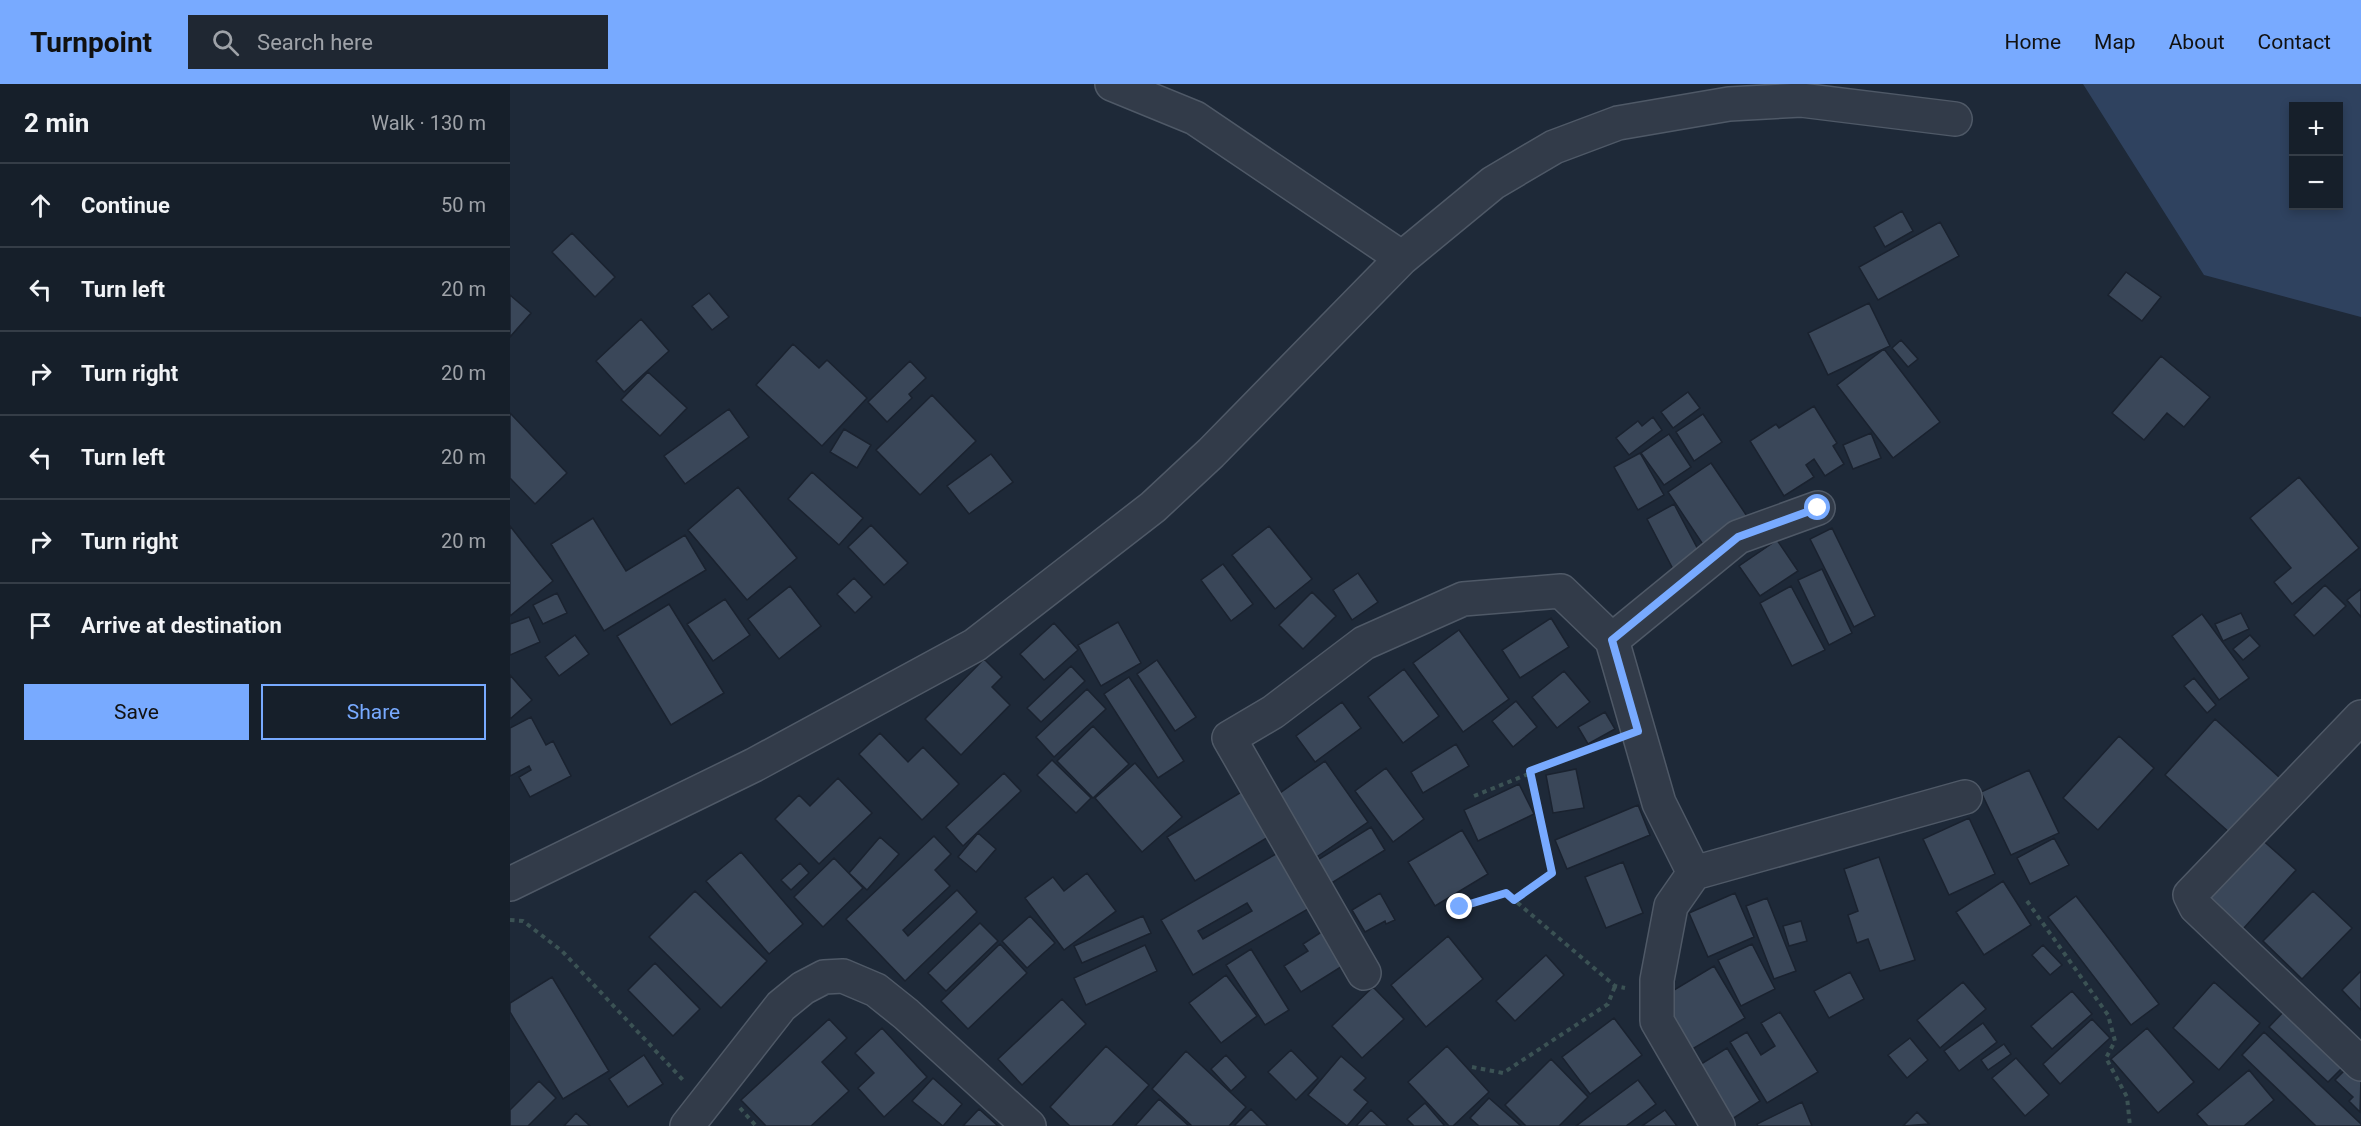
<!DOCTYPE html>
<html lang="en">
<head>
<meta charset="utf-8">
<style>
	body { margin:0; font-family:Roboto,sans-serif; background:#1f2732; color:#f1f3f6 }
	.controls { position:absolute; right:18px; top:18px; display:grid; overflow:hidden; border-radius:0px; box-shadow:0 3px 9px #0003 }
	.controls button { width:54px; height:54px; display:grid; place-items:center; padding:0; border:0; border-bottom:2px solid #353d47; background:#161f2a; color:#f1f3f6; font:30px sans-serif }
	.stop { position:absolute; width:18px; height:18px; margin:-14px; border:4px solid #78aaff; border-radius:50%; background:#fff }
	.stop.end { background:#78aaff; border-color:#fff; box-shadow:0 2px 6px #0008 }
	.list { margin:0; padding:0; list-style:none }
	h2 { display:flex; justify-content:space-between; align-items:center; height:78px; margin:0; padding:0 24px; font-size:26px }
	h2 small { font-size:20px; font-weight:400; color:#9ea2a8 }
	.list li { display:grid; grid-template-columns:39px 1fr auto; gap:18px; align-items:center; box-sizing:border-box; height:84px; padding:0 24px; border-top:2px solid #353d47 }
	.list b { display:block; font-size:22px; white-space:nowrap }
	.list em { font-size:20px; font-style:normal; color:#9ea2a8 }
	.actions { display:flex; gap:12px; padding:18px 24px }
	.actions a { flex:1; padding:14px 0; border:2px solid #78aaff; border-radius:0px; text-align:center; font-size:21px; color:#78aaff }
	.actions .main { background:#78aaff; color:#111 }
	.icon { flex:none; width:33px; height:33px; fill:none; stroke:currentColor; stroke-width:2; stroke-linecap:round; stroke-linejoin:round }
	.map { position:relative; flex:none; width:1851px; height:1042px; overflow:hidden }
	header { display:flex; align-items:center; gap:36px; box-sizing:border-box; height:84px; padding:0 30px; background:#78aaff; color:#111 }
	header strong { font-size:28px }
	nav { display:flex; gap:33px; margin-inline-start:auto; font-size:21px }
	.search { width:420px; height:54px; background:#1f2732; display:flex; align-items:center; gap:15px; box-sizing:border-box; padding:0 21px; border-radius:0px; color:#9ea2a8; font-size:22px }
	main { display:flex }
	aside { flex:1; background:#161f2a }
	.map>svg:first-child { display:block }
	.water { fill:#2f425f; fill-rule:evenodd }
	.building { fill:#3a4759; stroke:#1a222f; stroke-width:1.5; fill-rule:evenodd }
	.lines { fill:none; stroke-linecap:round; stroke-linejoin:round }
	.minor-casing { stroke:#4f5967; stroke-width:36 }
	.path { stroke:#3b5254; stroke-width:4; stroke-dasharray:4.5 4.5; stroke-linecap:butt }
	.minor { stroke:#323b49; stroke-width:33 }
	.route { stroke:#78aaff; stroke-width:8 }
</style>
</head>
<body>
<header>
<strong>Turnpoint</strong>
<div class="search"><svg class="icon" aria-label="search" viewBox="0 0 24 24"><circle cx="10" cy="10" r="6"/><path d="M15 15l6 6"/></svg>Search here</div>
<nav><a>Home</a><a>Map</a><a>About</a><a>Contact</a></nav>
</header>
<main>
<aside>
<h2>2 min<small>Walk · 130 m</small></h2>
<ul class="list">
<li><svg class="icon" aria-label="ahead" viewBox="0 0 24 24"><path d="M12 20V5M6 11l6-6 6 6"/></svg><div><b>Continue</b></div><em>50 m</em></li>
<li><svg class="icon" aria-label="left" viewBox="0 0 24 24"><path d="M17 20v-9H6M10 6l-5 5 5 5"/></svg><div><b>Turn left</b></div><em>20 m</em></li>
<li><svg class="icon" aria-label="right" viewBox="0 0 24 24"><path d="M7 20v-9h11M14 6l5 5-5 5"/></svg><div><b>Turn right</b></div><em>20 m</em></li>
<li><svg class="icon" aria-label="left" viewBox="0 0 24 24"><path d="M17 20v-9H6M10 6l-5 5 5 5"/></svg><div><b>Turn left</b></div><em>20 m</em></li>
<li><svg class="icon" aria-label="right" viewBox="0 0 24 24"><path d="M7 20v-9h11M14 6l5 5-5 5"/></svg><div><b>Turn right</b></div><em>20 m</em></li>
<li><svg class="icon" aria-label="arrive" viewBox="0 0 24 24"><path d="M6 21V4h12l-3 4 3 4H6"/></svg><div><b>Arrive at destination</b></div></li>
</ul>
<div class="actions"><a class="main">Save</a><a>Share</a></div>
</aside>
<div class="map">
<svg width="1851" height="1042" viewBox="0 0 1851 1042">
	<rect width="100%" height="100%" fill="#1e2938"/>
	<path class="water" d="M1573 0H1851V233L1694 191ZM1784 22H1828V122H1784Z"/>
	<path class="building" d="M1392 127 1403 147 1375 163 1364 143Z
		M1430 138 1449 172 1368 216 1349 183Z
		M62 149 105 193 85 213 42 168Z
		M1616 188 1651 213 1632 237 1598 211Z
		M199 209 219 233 202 246 182 222Z
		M0 211 21 229 0 253Z
		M1359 219 1380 262 1318 291 1298 249Z
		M131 235 159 267 114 308 86 277Z
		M1391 256 1408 275 1398 283 1382 264Z
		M283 260 309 284 317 276 357 314 312 362 246 301Z
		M1374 265 1430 338 1383 374 1327 301Z
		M1651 272 1700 313 1674 343 1657 329 1634 356 1602 329Z
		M400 277 416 294 399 310 402 314 377 338 358 318Z
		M138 288 177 324 150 352 111 316Z
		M1178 308 1190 324 1163 344 1151 328Z
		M422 311 466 357 410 411 366 366Z
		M1304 322 1327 359 1323 362 1334 380 1315 392 1304 375 1296 381 1304 393 1274 412 1240 357 1266 340 1269 344Z
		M219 325 239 353 175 400 154 372Z
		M0 329 57 389 25 420 0 394Z
		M1193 330 1212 358 1184 377 1166 348Z
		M1143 333 1152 346 1119 371 1106 354 1128 337 1132 342Z
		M334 345 361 361 347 384 320 368Z
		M1361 349 1371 374 1343 385 1333 361Z
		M1159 350 1181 383 1154 401 1131 369Z
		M1130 369 1154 411 1128 426 1104 383Z
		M481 370 503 398 459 430 437 402Z
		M1201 379 1243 441 1200 471 1158 408Z
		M302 388 353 434 329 461 278 415Z
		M1789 393 1849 464 1782 520 1764 498 1781 484 1740 434Z
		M228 403 287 474 237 516 178 446Z
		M1164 420 1192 473 1164 487 1137 435Z
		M83 434 116 487 175 451 196 486 94 547 41 460Z
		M361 441 398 479 374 501 338 463Z
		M0 442 43 497 0 532Z
		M759 442 802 495 765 525 722 471Z
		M1322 444 1365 532 1344 543 1300 455Z
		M1267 456 1288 487 1250 512 1229 482Z
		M713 480 743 520 721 537 691 496Z
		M1312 485 1342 549 1319 561 1288 496Z
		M848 489 868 518 842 536 823 506Z
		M344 494 362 513 345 529 327 510Z
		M1815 501 1836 522 1804 552 1784 531Z
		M280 502 311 542 269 575 238 535Z
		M1281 502 1315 566 1282 582 1250 519Z
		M1851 505V533L1837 516Z
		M802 508 826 532 793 565 769 541Z
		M47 509 57 529 33 540 23 521Z
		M215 515 240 551 203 577 177 540Z
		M159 520 214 609 161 641 107 552Z
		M1731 529 1739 545 1713 557 1705 540Z
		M1692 530 1739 594 1709 616 1662 552Z
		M19 533 30 558 0 571V540Z
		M1041 534 1059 563 1010 594 992 566Z
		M608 538 631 579 591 602 568 561Z
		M544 539 568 566 534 596 510 570Z
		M949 546 999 615 953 648 903 579Z
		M65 551 79 570 49 592 35 573Z
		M1740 551 1750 562 1733 576 1723 565Z
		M474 575 492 593 482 603 500 621 451 671 415 635Z
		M647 576 686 633 665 647 627 590Z
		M561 582 575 597 531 638 517 624Z
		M894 585 929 632 893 659 858 613Z
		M1054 587 1080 618 1047 644 1022 613Z
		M0 591 22 616 0 635Z
		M619 593 674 677 648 694 594 610Z
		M1684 594 1706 621 1697 629 1674 602Z
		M577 605 596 625 544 673 526 653Z
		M1006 617 1027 643 1003 663 982 637Z
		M832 618 851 644 805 678 786 652Z
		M1095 628 1105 645 1078 660 1068 643Z
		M21 633 36 661 43 657 61 692 20 713 9 693 21 686 19 682 0 692V644Z
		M1705 635 1770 694 1720 749 1655 691Z
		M583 642 619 680 583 714 547 677Z
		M370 649 398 678 413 663 449 700 412 736 349 670Z
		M1609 652 1644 684 1588 746 1553 714Z
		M946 660 959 682 913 709 901 688Z
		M542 676 581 714 566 729 527 691Z
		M815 677 858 738 805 774 763 714Z
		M625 679 672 733 632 768 585 714Z
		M876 684 914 735 883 758 845 707Z
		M1066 685 1074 724 1043 729 1036 691Z
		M1519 686 1549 749 1501 771 1471 708Z
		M494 689 511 707 453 762 436 743Z
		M328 694 362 729 309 780 265 735 289 711 300 722Z
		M1009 700 1024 730 968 757 954 726Z
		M733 707 760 752 685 797 657 753Z
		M1128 721 1140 751 1057 785 1045 756Z
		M1459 734 1485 790 1439 811 1413 755Z
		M861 743 875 766 820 800 806 777Z
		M952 746 978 790 925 822 898 778Z
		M468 749 486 765 466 788 448 773Z
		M424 752 441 770 425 786 440 802 393 846 398 852 447 806 467 828 395 897 336 835Z
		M370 753 389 770 357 806 339 789Z
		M1749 753 1786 786 1733 845 1696 813Z
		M1544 754 1559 781 1520 800 1507 774Z
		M773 766 805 821 683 891 651 836ZM737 819 742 827 693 855 688 847Z
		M231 768 293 840 259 870 196 797Z
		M1369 773 1405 876 1370 887 1358 855 1347 859 1338 831 1348 827 1334 785Z
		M324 774 353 804 313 843 284 813Z
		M1113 778 1133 829 1096 844 1075 793Z
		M290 779 299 789 281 806 271 796Z
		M577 789 606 827 554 866 515 814 543 793 554 807Z
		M1493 797 1521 841 1474 871 1446 828Z
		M185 807 257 877 211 924 139 853Z
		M1803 807 1842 844 1792 895 1753 857Z
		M870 809 885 836 876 840 875 837 855 848 842 826Z
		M1225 809 1244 853 1198 873 1179 829Z
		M1566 812 1649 920 1621 941 1538 833Z
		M1257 814 1286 887 1264 895 1236 822Z
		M520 832 545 859 517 884 492 857Z
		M633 832 641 849 572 879 564 862Z
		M1291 837 1297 857 1279 862 1273 842Z
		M470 839 488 857 436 907 418 889Z
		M813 847 834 881 791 908 774 882 798 867 793 860Z
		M938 852 973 895 916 943 881 901Z
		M490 860 517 889 458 945 431 917Z
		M1242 860 1265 905 1231 922 1208 876Z
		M635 861 647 887 576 921 564 894Z
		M1533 861 1552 881 1540 891 1522 871Z
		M741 865 779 926 755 941 716 881Z
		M1036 871 1054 891 1005 937 986 917Z
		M145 879 190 925 163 952 118 906Z
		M1204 882 1235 934 1179 967 1149 915Z
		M1851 887V926L1832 906Z
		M1340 888 1354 915 1319 934 1304 907Z
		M716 891 747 932 711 959 679 919Z
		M42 893 99 987 53 1015 0 928V919Z
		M1453 898 1476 925 1430 964 1407 936Z
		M1704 898 1750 939 1709 986 1663 944Z
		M863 903 894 935 852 974 822 942Z
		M1562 907 1582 930 1542 965 1521 942Z
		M552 915 576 940 512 1001 488 975Z
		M1777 924 1836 980 1818 998 1759 943Z
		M1270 928 1308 988 1257 1019 1220 958 1237 948 1251 971 1265 962 1251 939Z
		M1104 934 1132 971 1080 1010 1052 973Z
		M319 935 337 954 312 978 339 1007 301 1042H256L231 1016Z
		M1582 935 1600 954 1550 1000 1533 980Z
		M1473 939 1487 958 1449 987 1434 967Z
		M372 944 417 993 374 1033 348 1004 364 989 345 969Z
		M1637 944 1684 998 1648 1029 1601 975Z
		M1754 948 1851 1040V1042H1806L1732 971Z
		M1400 954 1418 976 1397 994 1378 971Z
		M1494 960 1501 970 1478 986 1471 976Z
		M596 962 639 1001 602 1042H560L540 1023Z
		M937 962 979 1008 943 1042H939L898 998Z
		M1217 964 1250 1017 1216 1039 1183 985Z
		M781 966 808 994 786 1016 758 988Z
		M676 967 736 1023 719 1042H682L642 1005Z
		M134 971 153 1000 118 1023 99 995Z
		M716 971 736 993 721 1007 701 985Z
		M831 972 856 994 844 1006 858 1018 837 1042 798 1011Z
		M1506 974 1539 1011 1515 1032 1482 994Z
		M1041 975 1078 1013 1049 1042H1016L995 1021Z
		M1839 982 1851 994 1850 1028 1839 1017 1843 1013 1825 996Z
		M1739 986 1764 1016 1734 1042H1698L1687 1030Z
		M423 994 452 1020 433 1042 402 1017Z
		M1128 996 1146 1020 1116 1042H1066Z
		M29 997 46 1014 18 1042H0V1026Z
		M979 1014 1011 1042H969L960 1034Z
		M649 1015 679 1042H625Z
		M1292 1018 1302 1042H1248L1247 1040Z
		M915 1019 934 1041 933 1042H904L897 1035Z
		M469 1025 488 1042H453Z
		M741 1025 758 1042H724Z
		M861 1026 878 1042H846Z
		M1155 1026 1167 1042H1132Z
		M1407 1028 1419 1040 1393 1042Z
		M66 1029 80 1042H54Z"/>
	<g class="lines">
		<defs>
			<path id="minor" d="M602 0 685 34 892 174
				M1851 633 1680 811 1686 823 1851 980
				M1184 789 1455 713
				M0 800 244 681 465 561 643 423 701 369 892 174 983 99 1044 63 1108 39 1219 20 1291 16 1445 35
				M854 889 719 654 763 628 854 559 953 515 1051 507 1102 556
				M177 1042 271 922 293 904 314 893 333 892 366 906 396 930 519 1042
				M1208 1042 1147 937V896L1161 822 1184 789 1149 719 1102 556 1228 453 1308 424"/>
		</defs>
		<use href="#minor" class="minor-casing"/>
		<path class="path" d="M964 712 1100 657
			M1004 816 1042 789 1020 687
			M1517 817 1598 931 1605 957 1596 974 1617 1013 1620 1042
			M950 823 996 809 1105 902 1115 904
			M0 836 13 837 52 867 173 996
			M962 983 993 989 1098 920 1105 902
			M230 1024 246 1042"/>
		<use href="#minor" class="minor"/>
	</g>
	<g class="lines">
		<path class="route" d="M950 823 996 809 1004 816 1042 789 1020 687 1128 647 1102 556 1228 453 1308 424"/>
	</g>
</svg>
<div class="controls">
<button>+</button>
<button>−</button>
</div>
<div class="stop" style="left:1308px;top:424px"></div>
<div class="stop end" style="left:950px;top:823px"></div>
</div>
</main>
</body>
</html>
